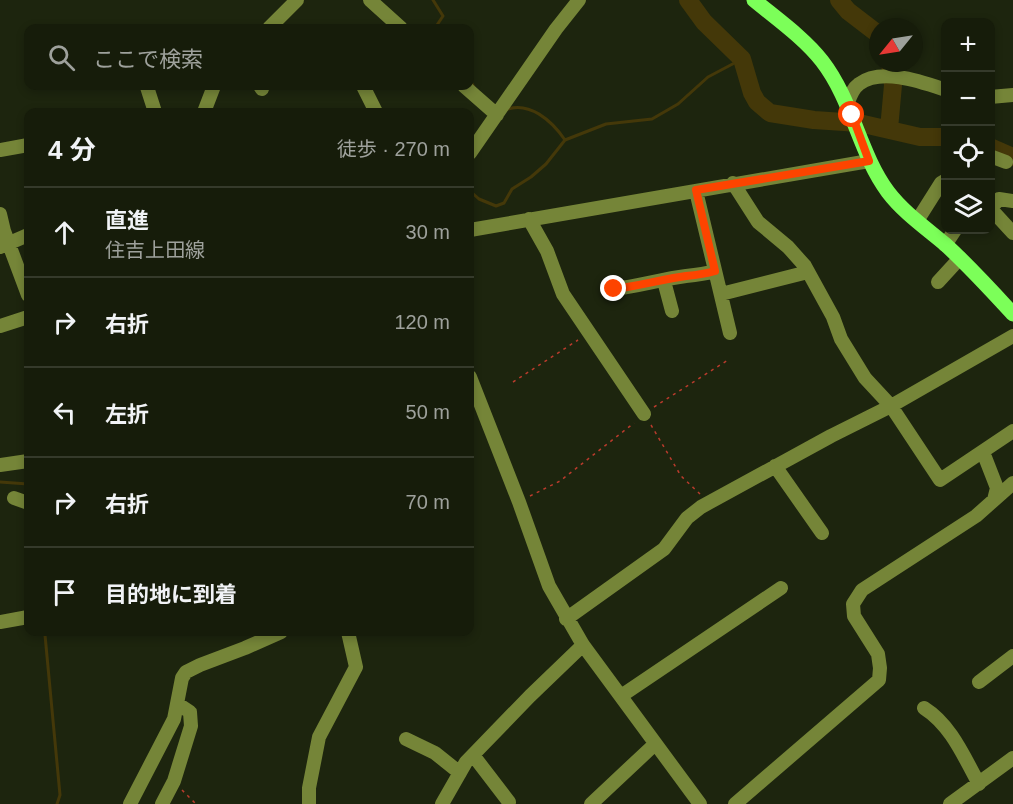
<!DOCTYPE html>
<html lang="ja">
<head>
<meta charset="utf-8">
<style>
	body { margin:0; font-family:Helvetica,"Noto Sans JP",sans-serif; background:#232918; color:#f1f3f6 }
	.controls { position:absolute; right:18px; top:18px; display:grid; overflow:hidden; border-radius:12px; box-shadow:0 3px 9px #0003 }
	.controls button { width:54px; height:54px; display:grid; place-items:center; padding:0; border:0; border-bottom:2px solid #353a2b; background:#161c0a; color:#f1f3f6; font:30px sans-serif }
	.compass { position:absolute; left:869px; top:18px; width:54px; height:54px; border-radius:50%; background:#161c0a; box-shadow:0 3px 9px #0003; rotate:240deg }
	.stop { position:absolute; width:18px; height:18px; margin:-14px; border:4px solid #fd4400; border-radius:50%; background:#fff }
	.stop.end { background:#fd4400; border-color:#fff; box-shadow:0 2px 6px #0008 }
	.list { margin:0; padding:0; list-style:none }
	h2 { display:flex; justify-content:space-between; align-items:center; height:78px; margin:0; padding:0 24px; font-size:26px }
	h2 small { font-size:20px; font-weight:400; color:#9ea19c }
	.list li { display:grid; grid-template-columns:39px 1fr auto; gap:18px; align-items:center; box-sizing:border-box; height:90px; padding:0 24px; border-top:2px solid #353a2b }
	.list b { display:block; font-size:22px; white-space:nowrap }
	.list p { margin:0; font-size:20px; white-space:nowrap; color:#9ea19c }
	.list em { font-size:20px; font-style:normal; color:#9ea19c }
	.icon { flex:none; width:33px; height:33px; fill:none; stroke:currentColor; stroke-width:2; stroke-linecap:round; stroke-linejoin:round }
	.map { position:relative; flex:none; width:1013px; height:804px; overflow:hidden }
	.search { position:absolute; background:#161c0a; box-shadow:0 3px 9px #0003; left:24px; top:24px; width:450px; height:66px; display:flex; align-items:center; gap:15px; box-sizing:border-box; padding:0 21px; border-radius:12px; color:#9ea19c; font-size:22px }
	.panel { position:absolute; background:#161c0a; box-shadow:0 3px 9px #0003; left:24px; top:108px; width:450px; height:528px; border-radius:12px }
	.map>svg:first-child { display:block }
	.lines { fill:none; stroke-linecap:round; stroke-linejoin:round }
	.stream { stroke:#443809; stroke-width:3 }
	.river { stroke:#443809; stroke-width:18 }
	.path { stroke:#b93b2c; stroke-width:1.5; stroke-dasharray:3 4.5; stroke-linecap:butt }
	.minor { stroke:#758538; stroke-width:14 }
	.major { stroke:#7cff59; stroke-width:15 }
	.route { stroke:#fd4400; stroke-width:8 }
</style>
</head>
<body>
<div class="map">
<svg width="1013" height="804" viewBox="0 0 1013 804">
	<rect width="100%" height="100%" fill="#1d250e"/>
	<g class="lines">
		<path class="stream" d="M433 0 443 16 435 28
			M470 80 475 89
			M505 110C529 100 552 121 565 140
			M470 191 479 199 496 206 504 203 512 189 531 177 546 164 565 140 606 124 652 119 678 104 708 77 742 59
			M0 482 28 484
			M47 632 45 635 60 795 57 804"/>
		<path class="river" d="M688 0 704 22 742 59 752 93 757 102 770 113 814 120 859 123 920 137H946
			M839 0 848 11 878 34
			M889 129 893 85 890 63
			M990 147 1013 157"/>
		<path class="path" d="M513 382 578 340
			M654 407 728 360
			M651 425 681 476 700 494
			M530 496 560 481 634 423
			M182 790 196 804"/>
		<path class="minor" d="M370 0 401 28
			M269 28 297 0
			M260 86 262 89
			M363 86 376 112
			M464 86 497 115
			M147 87 155 112
			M990 97 1013 95
			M847 105C850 97 852 89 859 84 881 67 922 82 946 90
			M204 112 214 86
			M0 150 28 145
			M470 153 556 29 579 0
			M990 156 1006 162
			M733 183 758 222 788 247 805 266 833 317 841 339 865 378 891 406 940 480 1013 431
			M696 191 730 333
			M990 208 1013 233
			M991 208 999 199 1013 201
			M0 214 4 231 28 295
			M529 219 547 251 563 294 644 414
			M917 221 941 183 946 180
			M470 230 869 161
			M945 245 955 230
			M0 247 28 235
			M664 281 672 311
			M938 282 960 258
			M614 289C639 286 662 279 686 276 697 275 705 274 715 271
			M721 294 808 272
			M0 326 28 317
			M470 377 519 502 549 586 583 645 700 804
			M0 465 28 461
			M775 466 822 533
			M14 498 28 503
			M994 500 1013 483
			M566 619 664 549 687 518 701 507 831 436 891 406 1013 336
			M0 622 28 617
			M979 682 1013 656
			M621 696 781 588
			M924 708C951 725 964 757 979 784
			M406 739 435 753 460 773
			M473 755 509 802
			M130 804 174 719 182 678 186 672 200 665 245 648 281 632
			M162 804 174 781 191 726 190 712 178 704
			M309 804V788L319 737 356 667 348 632
			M442 804 466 762 530 696 583 645
			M591 804 655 744
			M735 804 879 680 880 668 878 654 854 616 853 604 862 590 976 516 994 500 997 488 983 452
			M950 804 1013 758"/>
		<path class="major" d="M754 0C777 19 804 38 822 61 853 101 859 153 888 192 904 213 926 228 946 245 970 267 991 290 1013 314"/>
	</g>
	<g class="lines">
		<path class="route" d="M614 289C639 286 663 279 686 276 697 275 705 274 715 271L696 190 869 161 852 115"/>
	</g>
</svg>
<div class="controls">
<button>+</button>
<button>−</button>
<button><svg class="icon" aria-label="locate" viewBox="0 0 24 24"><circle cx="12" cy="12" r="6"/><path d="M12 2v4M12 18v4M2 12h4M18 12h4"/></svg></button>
<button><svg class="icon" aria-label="layers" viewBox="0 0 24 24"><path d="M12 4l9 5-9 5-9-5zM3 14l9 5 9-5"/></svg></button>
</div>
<svg class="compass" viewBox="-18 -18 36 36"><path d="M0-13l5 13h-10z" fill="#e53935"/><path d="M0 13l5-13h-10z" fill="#9ea19c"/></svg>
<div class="stop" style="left:852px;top:115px"></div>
<div class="stop end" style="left:614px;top:289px"></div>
<div class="search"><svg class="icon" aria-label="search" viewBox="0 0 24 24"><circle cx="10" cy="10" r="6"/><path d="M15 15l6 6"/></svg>ここで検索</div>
<section class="panel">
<h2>4 分<small>徒歩 · 270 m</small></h2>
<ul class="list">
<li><svg class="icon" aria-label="ahead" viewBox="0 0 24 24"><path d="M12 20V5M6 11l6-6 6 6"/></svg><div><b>直進</b><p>住吉上田線</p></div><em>30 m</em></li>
<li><svg class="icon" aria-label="right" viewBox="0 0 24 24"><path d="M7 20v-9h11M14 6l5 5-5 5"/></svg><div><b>右折</b></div><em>120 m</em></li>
<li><svg class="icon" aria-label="left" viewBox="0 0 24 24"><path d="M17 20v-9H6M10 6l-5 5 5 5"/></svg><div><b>左折</b></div><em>50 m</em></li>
<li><svg class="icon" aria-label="right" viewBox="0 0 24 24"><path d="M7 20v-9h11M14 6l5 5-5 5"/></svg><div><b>右折</b></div><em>70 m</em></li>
<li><svg class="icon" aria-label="arrive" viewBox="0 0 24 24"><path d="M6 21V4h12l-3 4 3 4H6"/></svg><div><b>目的地に到着</b></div></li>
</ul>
</section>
</div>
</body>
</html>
